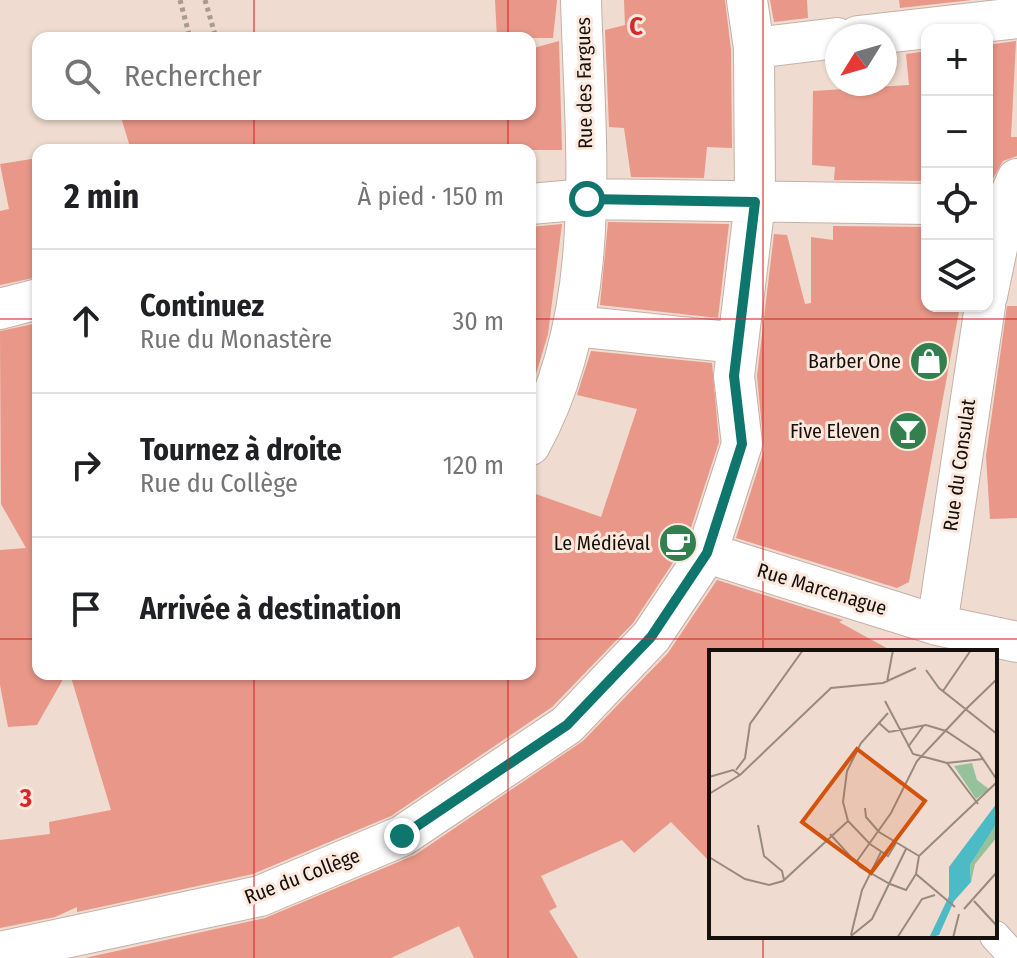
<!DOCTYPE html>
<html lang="fr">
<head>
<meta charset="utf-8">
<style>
	body { margin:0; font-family:"Fira Sans Condensed",sans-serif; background:#f2f2f2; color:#202124 }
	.controls { position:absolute; right:24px; top:24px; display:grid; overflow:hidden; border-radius:16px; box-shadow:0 2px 6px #0004 }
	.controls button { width:72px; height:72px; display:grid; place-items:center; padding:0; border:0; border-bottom:2px solid #e0e0e0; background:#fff; color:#202124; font:40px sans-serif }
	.compass { position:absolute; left:825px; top:24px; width:72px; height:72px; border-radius:50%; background:#fff; box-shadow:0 2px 6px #0004; rotate:233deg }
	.stop { position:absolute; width:24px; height:24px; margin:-18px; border:6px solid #0f766e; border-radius:50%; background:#fff }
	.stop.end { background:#0f766e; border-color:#fff; box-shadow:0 2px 8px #0008 }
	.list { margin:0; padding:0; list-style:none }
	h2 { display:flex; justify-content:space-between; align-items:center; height:104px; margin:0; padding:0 32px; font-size:34px }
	h2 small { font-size:26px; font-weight:400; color:#757577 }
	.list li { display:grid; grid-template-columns:52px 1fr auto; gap:24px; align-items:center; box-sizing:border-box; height:144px; padding:0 32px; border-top:2px solid #e0e0e0 }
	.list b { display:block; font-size:30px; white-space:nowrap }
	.list p { margin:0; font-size:26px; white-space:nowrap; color:#757577 }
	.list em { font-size:26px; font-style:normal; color:#757577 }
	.icon { flex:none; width:44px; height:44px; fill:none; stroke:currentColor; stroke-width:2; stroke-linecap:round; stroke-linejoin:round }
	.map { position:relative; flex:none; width:1017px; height:958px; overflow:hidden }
	.search { position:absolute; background:#fff; box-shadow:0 2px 6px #0004; left:32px; top:32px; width:504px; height:88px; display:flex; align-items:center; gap:20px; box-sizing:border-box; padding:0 28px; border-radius:16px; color:#757577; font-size:30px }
	.panel { position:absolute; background:#fff; box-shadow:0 2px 6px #0004; left:32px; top:144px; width:504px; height:536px; border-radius:16px }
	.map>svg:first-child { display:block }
	.building { fill:#e89788 }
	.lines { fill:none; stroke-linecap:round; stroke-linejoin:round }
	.pedestrian-casing { stroke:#c4b0a6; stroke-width:32 }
	.minor-casing { stroke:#c4b0a6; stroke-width:42 }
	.path { stroke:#a99a90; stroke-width:5; stroke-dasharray:4 4; stroke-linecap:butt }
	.pedestrian { stroke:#fff; stroke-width:30 }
	.minor { stroke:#fff; stroke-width:40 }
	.route { stroke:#0f766e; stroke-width:10 }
	.grid { fill:none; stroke:#d62828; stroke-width:2; stroke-opacity:0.55 }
	.labels { text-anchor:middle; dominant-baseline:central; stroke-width:6; stroke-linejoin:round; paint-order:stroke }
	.street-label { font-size:20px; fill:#16100c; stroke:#fce8dd }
	.poi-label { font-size:20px; fill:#16100c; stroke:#fce8dd; text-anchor:end }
	.inset-road { fill:none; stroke:#988a81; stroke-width:2 }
	.view { fill:#d3520c; fill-opacity:0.15; stroke:#d3520c; stroke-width:4 }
	.inset-edge { fill:none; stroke:#16100c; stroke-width:4 }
	.grid-label { font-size:26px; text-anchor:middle; font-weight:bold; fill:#d62828; stroke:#fce8dd; stroke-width:6; stroke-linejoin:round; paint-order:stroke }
</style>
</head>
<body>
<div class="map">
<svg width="1017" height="958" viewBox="0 0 1017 958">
	<rect width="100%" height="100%" fill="#efdbcf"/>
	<path class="building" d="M495 0H557L553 38H497Z
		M624 0H725L731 50 732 148 707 147 704 178 631 177 624 128 609 127 605 30 625 25Z
		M770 0H807L808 18 774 22Z
		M899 0H972L900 8Z
		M559 41 562 150H131L120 114H530V49Z
		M1016 41 1011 137H1017V156L1003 161 987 189V45Z
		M927 51V181L834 180 835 167 812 165 813 91 909 85 906 54Z
		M38 158V277L0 285V211L9 209 0 164Z
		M608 222 729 224 718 318 600 305Z
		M562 224 548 334 533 384 530 227Z
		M833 226 927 227V306H960L909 582 897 588 736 538 764 450 757 376 774 234 787 235 805 304 811 303V237L833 240Z
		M1007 306H1017V518L990 519 986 456Z
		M38 323V371L32 372 38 440V674H66L37 725 8 727 0 685V550L26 548 1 504 0 331Z
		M591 351 712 363 719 442 686 543 633 623 552 707 391 816 253 874 77 912V907L55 917 0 928V840L50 834 49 822 111 810 70 674H530V492L601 517 637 409 577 395Z
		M717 580 843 620 839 622 894 652H711V863L671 822 634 853 622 840 541 876 557 907 549 911 578 958H474L459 926 391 958H85L265 918 415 855 583 741 668 653Z"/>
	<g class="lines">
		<defs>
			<path id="pedestrian" d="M995 936 1015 958"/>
			<path id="minor" d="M858 36 1017 18
				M754 48 837 38
				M530 204 587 199 927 204
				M987 296 1006 205 1017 179
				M0 309 38 299
				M575 326 738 343
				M530 445C605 310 585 148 581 0
				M707 553 937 625 1017 642
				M937 625 985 306
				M0 952 260 896 402 836 567 725 651 637 707 553 742 444 734 376 755 202 754 48 747 0"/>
		</defs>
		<use href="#pedestrian" class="pedestrian-casing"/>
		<use href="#minor" class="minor-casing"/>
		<path class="path" d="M180 0 190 38
			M205 0 216 38"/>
		<use href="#pedestrian" class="pedestrian"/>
		<use href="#minor" class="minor"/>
	</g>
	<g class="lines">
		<path class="route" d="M402 836 567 725 651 637 707 553 742 444 734 376 755 202 587 199"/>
	</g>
	<path class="grid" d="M254 0V38M508 0V38M763 0V652M254 114V150M508 114V150M0 319H38M530 319H1017M0 639H38M530 639H1017M254 674V958M508 674V958M763 936V958"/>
	<defs>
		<symbol id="shop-disc" viewBox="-11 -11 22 22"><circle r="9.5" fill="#33804f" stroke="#fce8dd"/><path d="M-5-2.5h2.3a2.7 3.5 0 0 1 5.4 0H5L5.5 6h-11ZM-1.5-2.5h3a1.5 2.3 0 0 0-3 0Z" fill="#fff"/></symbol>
		<symbol id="bar-disc" viewBox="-11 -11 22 22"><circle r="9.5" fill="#33804f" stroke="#fce8dd"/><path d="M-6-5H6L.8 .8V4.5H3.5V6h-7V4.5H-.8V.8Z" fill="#fff"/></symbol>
		<symbol id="cafe-disc" viewBox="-11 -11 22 22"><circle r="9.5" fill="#33804f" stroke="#fce8dd"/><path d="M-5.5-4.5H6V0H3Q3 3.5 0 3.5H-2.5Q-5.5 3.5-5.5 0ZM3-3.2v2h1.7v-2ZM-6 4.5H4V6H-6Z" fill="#fff"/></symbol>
	</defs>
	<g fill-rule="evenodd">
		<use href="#shop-disc" x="907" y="339" width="44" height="44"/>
		<use href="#bar-disc" x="886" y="409" width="44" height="44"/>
		<use href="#cafe-disc" x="656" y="521" width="44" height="44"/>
	</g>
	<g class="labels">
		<g class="street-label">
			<text transform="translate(584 83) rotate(-91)">Rue des Fargues</text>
			<text transform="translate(959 465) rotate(-82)">Rue du Consulat</text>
			<text transform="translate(822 589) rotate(17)">Rue Marcenague</text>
			<text transform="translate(302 876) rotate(-21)">Rue du Collège</text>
		</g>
		<g class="poi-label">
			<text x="901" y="361">Barber One</text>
			<text x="880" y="431">Five Eleven</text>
			<text x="650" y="543">Le Médiéval</text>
		</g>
	</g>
	<g transform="translate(709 650)">
		<rect width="288" height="288" fill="#efdbcf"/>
		<path d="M263 113 268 130 280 139 267 149 245 116ZM288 173V187L266 214 262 232 261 215Z" fill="#96c29b"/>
		<path d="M288 153V173L261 215 262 232 245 251 230 285 220 288 240 246V217Z" fill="#4cbbc5"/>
		<path class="inset-road" d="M217 20 230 38 288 84M178 32 184 0M234 41 262 0M176 51 204 104 238 113 269 154M257 59 288 29M179 63 152 93 138 121 134 152 139 171 161 194 179 206 187 193M170 73 180 82 217 75 237 81 270 103 288 130M199 97 215 75M238 113 274 109M27 120 36 108 41 74 94 0M0 127 24 120 31 125M0 144 31 125 122 38 174 33 207 18M156 158 157 167 170 182 210 206M49 175 55 206 73 221 75 230M121 184 151 217 181 234 197 240 207 224M0 207 36 229 60 235 74 231 139 171M148 211 182 163 208 111 257 59M265 251 288 276M246 257 207 224 210 206 288 132M255 259 288 222M142 285 153 240 172 202M142 286 163 269 197 199M188 288 213 249 226 245M244 288 250 264"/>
		<path class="view" d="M148 99 216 151 162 223 93 172Z"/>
		<rect width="288" height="288" class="inset-edge"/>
	</g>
	<g class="grid-label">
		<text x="636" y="35">C</text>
		<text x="26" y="807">3</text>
	</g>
</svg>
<div class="controls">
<button>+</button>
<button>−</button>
<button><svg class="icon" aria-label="locate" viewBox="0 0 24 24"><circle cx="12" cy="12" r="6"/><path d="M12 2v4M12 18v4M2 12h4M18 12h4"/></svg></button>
<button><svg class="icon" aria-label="layers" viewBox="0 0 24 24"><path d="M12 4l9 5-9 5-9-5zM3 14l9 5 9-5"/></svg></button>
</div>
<svg class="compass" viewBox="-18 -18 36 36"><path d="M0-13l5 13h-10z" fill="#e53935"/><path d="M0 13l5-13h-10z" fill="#757577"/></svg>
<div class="stop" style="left:587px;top:199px"></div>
<div class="stop end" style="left:402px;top:836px"></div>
<div class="search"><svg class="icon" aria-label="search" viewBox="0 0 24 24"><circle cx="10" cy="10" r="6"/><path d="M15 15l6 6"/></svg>Rechercher</div>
<section class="panel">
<h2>2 min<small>À pied · 150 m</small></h2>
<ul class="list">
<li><svg class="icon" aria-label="ahead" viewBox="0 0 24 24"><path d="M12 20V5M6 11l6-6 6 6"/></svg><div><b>Continuez</b><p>Rue du Monastère</p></div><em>30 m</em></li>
<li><svg class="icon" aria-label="right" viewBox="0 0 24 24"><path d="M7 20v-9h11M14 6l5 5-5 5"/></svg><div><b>Tournez à droite</b><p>Rue du Collège</p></div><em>120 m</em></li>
<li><svg class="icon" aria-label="arrive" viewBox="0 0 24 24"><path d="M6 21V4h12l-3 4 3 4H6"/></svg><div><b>Arrivée à destination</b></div></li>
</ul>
</section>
</div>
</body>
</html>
